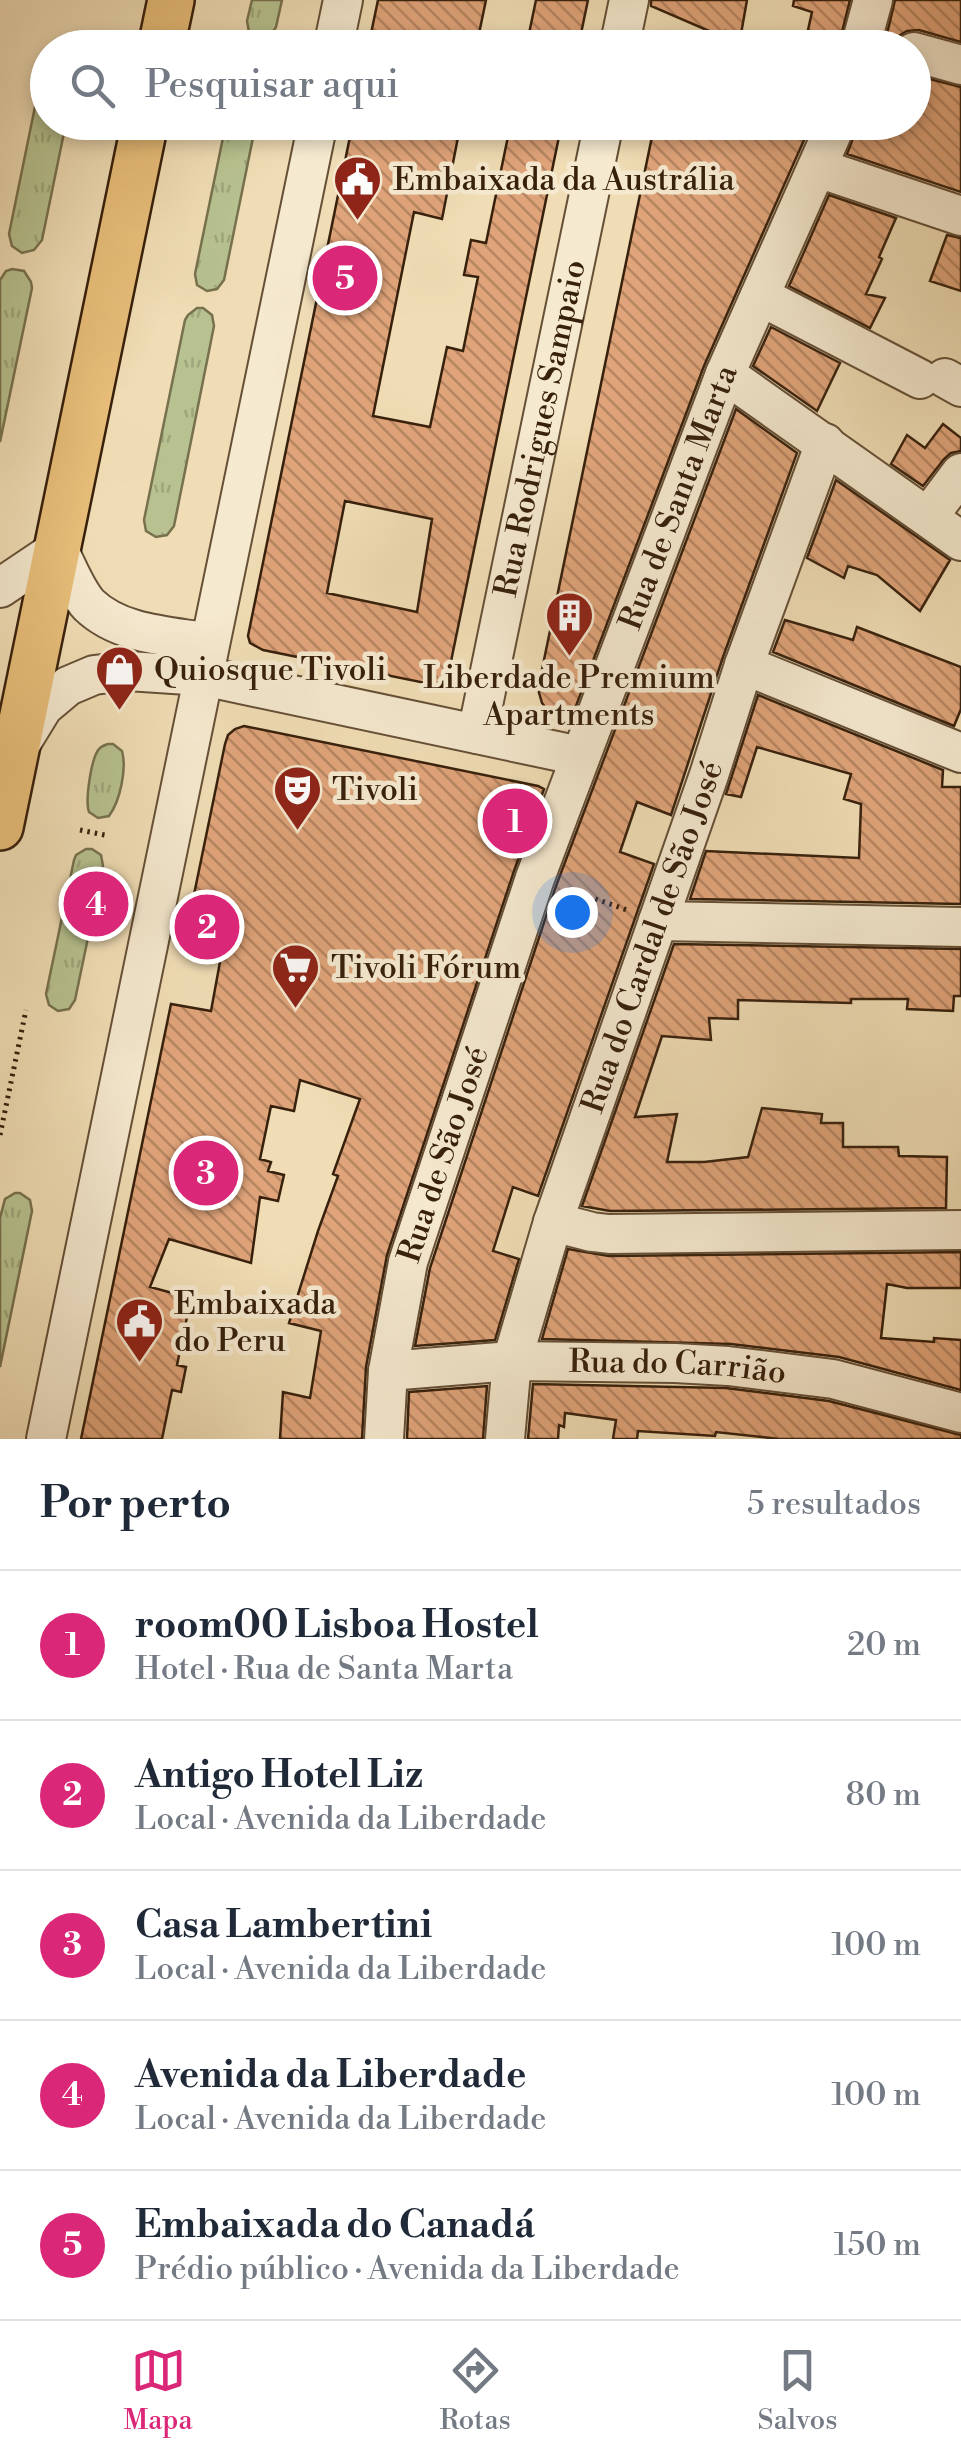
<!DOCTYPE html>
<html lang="pt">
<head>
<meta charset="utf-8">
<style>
	body { margin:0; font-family:"Libre Bodoni",serif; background:#f6f6f7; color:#1f2937 }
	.you { position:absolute; left:572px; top:912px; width:35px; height:35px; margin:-25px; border:8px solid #fff; border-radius:50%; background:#1a73e8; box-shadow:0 0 0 15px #1a73e833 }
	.badge { display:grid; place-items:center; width:65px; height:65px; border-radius:50%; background:#db2777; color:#fff; font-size:32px; font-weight:700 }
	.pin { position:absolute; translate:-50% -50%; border:5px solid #fff; box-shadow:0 2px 10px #0006 }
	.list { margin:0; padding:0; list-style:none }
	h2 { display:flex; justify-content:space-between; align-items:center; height:130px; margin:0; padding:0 40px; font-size:42px }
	h2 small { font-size:32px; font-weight:400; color:#747a83 }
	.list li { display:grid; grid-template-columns:65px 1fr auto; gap:30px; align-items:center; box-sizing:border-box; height:150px; padding:0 40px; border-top:2px solid #e0e1e3 }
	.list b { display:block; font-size:38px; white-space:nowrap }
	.list p { margin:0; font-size:32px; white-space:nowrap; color:#747a83 }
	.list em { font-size:32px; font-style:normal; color:#747a83 }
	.icon { flex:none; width:55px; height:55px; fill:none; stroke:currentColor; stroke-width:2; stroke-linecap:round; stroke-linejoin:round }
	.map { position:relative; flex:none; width:961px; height:1439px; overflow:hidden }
	.search { position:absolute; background:#fff; box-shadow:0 5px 15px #0003; left:30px; right:30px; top:30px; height:110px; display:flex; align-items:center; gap:25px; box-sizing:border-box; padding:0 35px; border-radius:55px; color:#747a83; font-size:38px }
	.sheet { height:880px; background:#fff }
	nav { display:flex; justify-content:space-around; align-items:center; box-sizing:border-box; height:140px; border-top:2px solid #e0e1e3; background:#fff; font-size:28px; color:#747a83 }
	nav a { display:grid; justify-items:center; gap:5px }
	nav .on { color:#db2777 }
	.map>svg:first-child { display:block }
	.grass { fill:url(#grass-tufts); stroke:#77714e; stroke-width:2.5 }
	.building { fill:url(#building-back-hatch); stroke:#37200c; stroke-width:2.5; fill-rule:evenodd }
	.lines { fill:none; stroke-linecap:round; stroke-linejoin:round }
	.minor-casing { stroke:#654f36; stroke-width:42 }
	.major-casing { stroke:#37200c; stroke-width:50 }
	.path { stroke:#37200c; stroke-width:5; stroke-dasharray:2.5 5; stroke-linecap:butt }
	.minor { stroke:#f5e9cf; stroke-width:38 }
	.major { stroke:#e8be7a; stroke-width:45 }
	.labels { text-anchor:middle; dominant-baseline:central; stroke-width:9; stroke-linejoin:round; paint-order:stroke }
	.poi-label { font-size:32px; fill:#37200c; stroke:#f5e9cf; text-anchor:start }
	.street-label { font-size:32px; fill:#37200c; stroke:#f5e9cf }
</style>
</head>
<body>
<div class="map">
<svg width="961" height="1439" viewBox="0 0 961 1439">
	<defs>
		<pattern id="grass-tufts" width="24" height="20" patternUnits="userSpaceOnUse" patternTransform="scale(2.5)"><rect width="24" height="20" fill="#b7c290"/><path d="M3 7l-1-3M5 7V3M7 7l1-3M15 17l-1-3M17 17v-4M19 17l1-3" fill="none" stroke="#9ea67b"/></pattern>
		<pattern id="building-back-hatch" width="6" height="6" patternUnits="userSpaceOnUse" patternTransform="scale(2.5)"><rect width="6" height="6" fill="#e0a47a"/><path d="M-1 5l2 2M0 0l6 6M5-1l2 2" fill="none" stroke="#b68562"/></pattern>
	</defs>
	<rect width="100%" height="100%" fill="#f0ddb5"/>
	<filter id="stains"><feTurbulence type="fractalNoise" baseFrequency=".002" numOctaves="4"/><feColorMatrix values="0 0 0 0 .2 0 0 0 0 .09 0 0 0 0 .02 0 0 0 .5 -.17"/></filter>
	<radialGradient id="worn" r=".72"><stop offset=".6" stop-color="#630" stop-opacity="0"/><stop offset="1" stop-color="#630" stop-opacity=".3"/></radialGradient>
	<path class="grass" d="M252 0H282L276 27 270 36 259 39 249 32 247 21Z
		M47 48 48 122 66 123 42 240 34 250 22 253 12 246 9 234Z
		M226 123H256L224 280 217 289 207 291 197 285 195 274Z
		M12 269 24 271 31 282 32 288 0 442V280L6 271Z
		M197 308H203L212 315 214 326 174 526 167 535 156 537 146 531 144 520 185 320 188 315Z
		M108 744H113L122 751C127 769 120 801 109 816L98 818 89 812C85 801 91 756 100 748 102 746 105 745 108 744Z
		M86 849H92L101 855 103 866 75 1000 69 1009 58 1011 49 1005 46 994 74 860 76 855Z
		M15 1193H20L30 1200 32 1211 0 1367V1218L5 1199Z"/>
	<path class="building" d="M378 0H486L476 48H368Z
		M536 0H588L578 48H526Z
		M651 0H747L741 34 725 31 723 37 651 6Z
		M794 0H850L838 48H804L812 12 793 6Z
		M895 0H961V42L919 30 907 31 897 37 887 34Z
		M914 75 961 87V192L847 154 859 122H914Z
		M353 122H461L442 219 414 212 373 416 430 427 447 347 463 351 478 277 464 275 471 240 486 243 511 122H562L449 671 446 677 435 685 263 650 250 643 248 636ZM345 501 432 519 417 612 327 593Z
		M655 122H812L704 366 576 706 568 714 546 708 542 703 538 689Z
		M829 195 896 218 879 257 882 259 866 294 885 298 870 328 789 286Z
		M947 235 961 238V291L930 281Z
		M771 327 840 363 817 411 753 366Z
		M736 409 797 453 723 657 671 815 637 802 620 852 654 864 538 1196 513 1187 493 1251 519 1259 495 1340 415 1346 430 1268 556 886Z
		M943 424 961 438V451L951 453 944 459 923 486 891 464 907 435 925 448Z
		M836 480 950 560 920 611 877 575 848 566 844 578 807 558Z
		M785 620 853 640 857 627 961 667V709L954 726 773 652Z
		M758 695 943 770 942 787H961V904L690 899 706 851 859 858 861 804 844 799 851 774 757 747 741 797 726 794Z
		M244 726 538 786 544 789 514 871 387 1255 366 1367 362 1439H280L283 1392 310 1398 321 1331 289 1323 318 1231 338 1176 333 1174 360 1099 300 1080 294 1111 271 1106 260 1159 271 1162 268 1171 284 1175 278 1201 260 1197 251 1263 169 1239 150 1287 191 1298 177 1365 186 1367 181 1392 172 1390 162 1439H81L171 1004 211 1011 222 951 184 943 225 744 228 735 235 729Z
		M674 944 961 949V996H954L953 1011 907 1009 908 999H851V1003L738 1000V1019L709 1018 711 1040 662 1036 635 1117 677 1114 667 1162H704L748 1157 762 1108 822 1114 821 1123H843V1147H898L899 1156 947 1157 946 1208 610 1211 582 1206Z
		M568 1249 609 1256 961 1252V1288H907L887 1284 881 1338 934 1342V1338L961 1340V1390L839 1357 731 1344 542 1339Z
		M533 1384 726 1388 829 1401 961 1435V1439H779L716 1432 715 1436 638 1431 637 1439H613L616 1420 565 1413 564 1427 559 1425 558 1439H528Z
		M487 1386 483 1439H407L409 1392Z"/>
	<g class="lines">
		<defs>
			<g id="minor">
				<path d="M333 48 343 0"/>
				<path d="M619 48 629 0"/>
				<path d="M860 48 873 0"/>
				<path d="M914 52 961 65"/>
				<path d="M818 168 961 216"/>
				<path d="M760 296 920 379"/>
				<path d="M725 374 961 541"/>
				<path d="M945 378 961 387"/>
				<path d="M928 517 961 473"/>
				<path d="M0 588 58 549C67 566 76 591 89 605 120 635 170 636 210 643"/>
				<path d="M744 665 961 753"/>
				<path id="s1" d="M477 734 604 122"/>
				<path d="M21 743 43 707 68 686 94 675 128 671 203 676 580 756"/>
				<path d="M658 921 961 927"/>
				<path d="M553 1222 592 1232 609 1234 961 1230"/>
				<path id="s2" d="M388 1371 512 1361 675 1363 728 1366 833 1379 961 1413"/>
				<path d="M46 1439 318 122"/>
				<path id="s3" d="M384 1439 388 1371 408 1262 535 878 725 374 837 122"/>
				<path id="s4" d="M505 1439 512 1361 553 1222 709 775 744 665 825 443"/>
			</g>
			<path id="major" d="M161 48 171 0
				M0 827 145 122"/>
		</defs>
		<use href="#minor" class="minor-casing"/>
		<use href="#major" class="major-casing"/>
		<path class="path" d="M80 830 109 836
			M567 889 627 910
			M0 1135 26 1010"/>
		<use href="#minor" class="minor"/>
		<use href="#major" class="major"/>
	</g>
	<defs>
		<symbol id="civic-pin" viewBox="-11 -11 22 30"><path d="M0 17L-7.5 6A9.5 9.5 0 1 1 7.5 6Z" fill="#8f2418" stroke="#f5e9cf"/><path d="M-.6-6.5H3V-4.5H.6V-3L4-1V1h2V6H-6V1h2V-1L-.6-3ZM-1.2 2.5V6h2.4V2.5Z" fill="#fff"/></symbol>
		<symbol id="building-pin" viewBox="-11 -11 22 30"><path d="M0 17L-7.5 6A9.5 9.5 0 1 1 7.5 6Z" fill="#8f2418" stroke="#f5e9cf"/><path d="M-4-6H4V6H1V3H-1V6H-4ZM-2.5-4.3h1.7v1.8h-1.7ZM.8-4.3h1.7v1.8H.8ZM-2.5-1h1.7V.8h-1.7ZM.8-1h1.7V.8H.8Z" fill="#fff"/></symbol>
		<symbol id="shop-pin" viewBox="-11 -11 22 30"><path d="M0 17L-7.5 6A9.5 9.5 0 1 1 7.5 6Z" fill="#8f2418" stroke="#f5e9cf"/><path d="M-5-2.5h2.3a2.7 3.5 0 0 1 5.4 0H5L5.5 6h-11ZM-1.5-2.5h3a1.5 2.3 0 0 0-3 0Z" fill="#fff"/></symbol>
		<symbol id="theatre-pin" viewBox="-11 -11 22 30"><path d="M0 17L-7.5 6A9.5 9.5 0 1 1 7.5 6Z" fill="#8f2418" stroke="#f5e9cf"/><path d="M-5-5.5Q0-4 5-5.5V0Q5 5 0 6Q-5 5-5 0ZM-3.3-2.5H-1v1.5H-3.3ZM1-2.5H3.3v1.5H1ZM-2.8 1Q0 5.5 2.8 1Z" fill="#fff"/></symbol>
		<symbol id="supermarket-pin" viewBox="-11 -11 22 30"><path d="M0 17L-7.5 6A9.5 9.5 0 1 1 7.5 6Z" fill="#8f2418" stroke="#f5e9cf"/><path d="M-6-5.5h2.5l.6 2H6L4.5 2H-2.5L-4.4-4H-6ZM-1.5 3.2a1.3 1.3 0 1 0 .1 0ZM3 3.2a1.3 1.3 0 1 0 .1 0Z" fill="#fff"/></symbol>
	</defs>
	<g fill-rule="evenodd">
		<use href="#civic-pin" x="330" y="152" width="55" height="75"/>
		<use href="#building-pin" x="542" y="588" width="55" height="75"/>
		<use href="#shop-pin" x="92" y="642" width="55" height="75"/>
		<use href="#theatre-pin" x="270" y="762" width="55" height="75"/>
		<use href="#supermarket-pin" x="268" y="940" width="55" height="75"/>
		<use href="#civic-pin" x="112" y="1294" width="55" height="75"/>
	</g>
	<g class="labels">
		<g class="poi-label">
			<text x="393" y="180">Embaixada da Austrália</text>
			<text x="154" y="670">Quiosque Tivoli</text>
			<text x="569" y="678" text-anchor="middle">Liberdade Premium<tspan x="569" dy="37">Apartments</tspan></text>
			<text x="332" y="790">Tivoli</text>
			<text x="331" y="968">Tivoli Fórum</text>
			<text x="174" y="1304">Embaixada<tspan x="174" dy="37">do Peru</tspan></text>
		</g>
		<g class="street-label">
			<text stroke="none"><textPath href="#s1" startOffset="312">Rua Rodrigues Sampaio</textPath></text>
			<text stroke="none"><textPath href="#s3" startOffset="990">Rua de Santa Marta</textPath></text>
			<text stroke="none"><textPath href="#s4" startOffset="525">Rua do Cardal de São José</textPath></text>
			<text stroke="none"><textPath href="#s3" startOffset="292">Rua de São José</textPath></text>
			<text stroke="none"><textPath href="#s2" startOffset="290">Rua do Carrião</textPath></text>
		</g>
	</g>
	<rect width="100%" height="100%" filter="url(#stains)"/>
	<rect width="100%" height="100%" fill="url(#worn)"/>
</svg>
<div class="you"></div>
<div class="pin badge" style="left:515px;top:821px">1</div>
<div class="pin badge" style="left:207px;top:927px">2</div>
<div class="pin badge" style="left:206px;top:1173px">3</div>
<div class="pin badge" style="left:96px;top:904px">4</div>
<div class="pin badge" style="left:345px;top:278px">5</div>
<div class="search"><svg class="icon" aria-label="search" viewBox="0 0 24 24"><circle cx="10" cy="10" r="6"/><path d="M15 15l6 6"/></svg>Pesquisar aqui</div>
</div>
<section class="sheet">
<h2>Por perto<small>5 resultados</small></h2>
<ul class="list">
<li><span class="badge">1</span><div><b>room00 Lisboa Hostel</b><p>Hotel · Rua de Santa Marta</p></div><em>20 m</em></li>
<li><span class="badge">2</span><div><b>Antigo Hotel Liz</b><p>Local · Avenida da Liberdade</p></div><em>80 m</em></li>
<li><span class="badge">3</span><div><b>Casa Lambertini</b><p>Local · Avenida da Liberdade</p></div><em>100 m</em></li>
<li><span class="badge">4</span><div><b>Avenida da Liberdade</b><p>Local · Avenida da Liberdade</p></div><em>100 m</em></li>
<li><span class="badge">5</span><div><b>Embaixada do Canadá</b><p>Prédio público · Avenida da Liberdade</p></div><em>150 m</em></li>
</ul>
</section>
<nav>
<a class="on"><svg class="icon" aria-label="map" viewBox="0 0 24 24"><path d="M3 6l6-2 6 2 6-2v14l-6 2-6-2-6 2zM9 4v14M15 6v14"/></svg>Mapa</a>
<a><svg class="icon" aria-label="directions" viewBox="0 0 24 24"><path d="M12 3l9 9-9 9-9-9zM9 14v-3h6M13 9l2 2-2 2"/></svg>Rotas</a>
<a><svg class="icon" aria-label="saved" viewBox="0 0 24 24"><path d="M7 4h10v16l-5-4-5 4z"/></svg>Salvos</a>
</nav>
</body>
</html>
